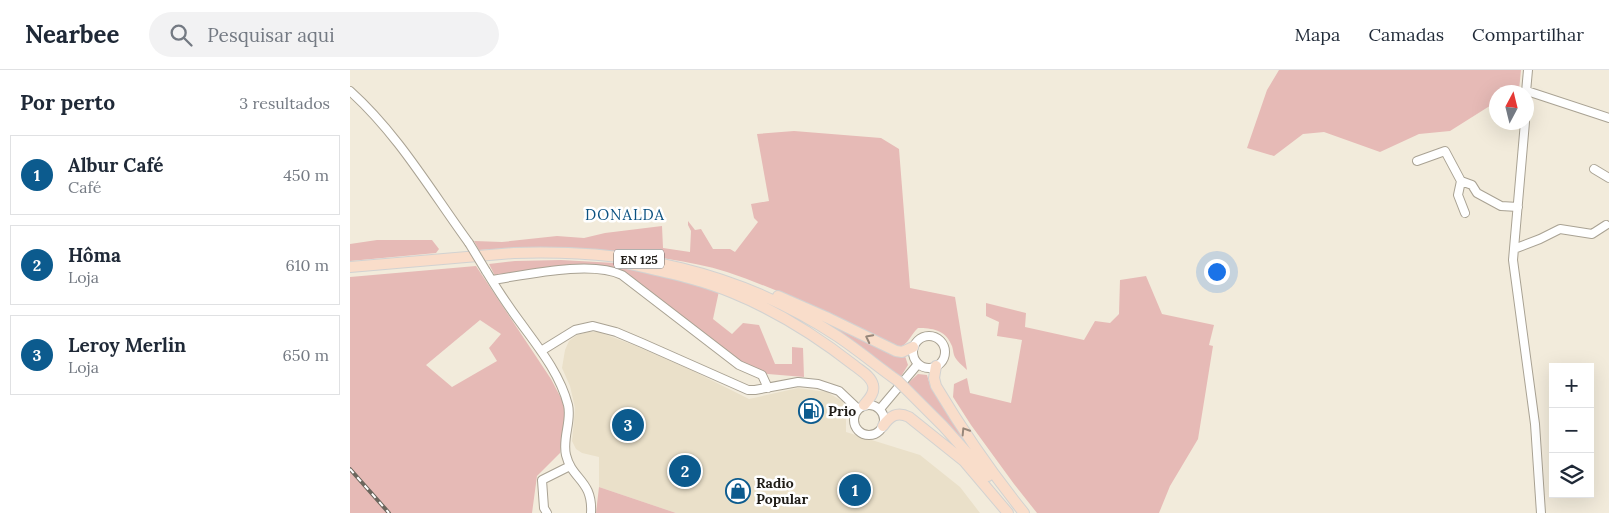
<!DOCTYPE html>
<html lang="pt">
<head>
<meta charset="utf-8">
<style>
	body { margin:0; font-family:Lora,serif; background:#f2f2f3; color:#1f2937 }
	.controls { position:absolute; right:15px; bottom:15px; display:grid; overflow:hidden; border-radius:0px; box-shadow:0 5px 20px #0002 }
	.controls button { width:45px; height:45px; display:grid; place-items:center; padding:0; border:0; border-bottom:1px solid #e0e1e3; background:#fff; color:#1f2937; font:25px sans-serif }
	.compass { position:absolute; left:1139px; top:15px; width:45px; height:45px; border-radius:50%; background:#fff; box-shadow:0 5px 20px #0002; rotate:7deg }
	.you { position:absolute; left:866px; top:201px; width:18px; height:18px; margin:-12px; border:4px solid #fff; border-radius:50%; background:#1a73e8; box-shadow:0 0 0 8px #1a73e833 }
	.badge { display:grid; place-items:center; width:32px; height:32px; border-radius:50%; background:#0c5b8e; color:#fff; font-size:16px; font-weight:700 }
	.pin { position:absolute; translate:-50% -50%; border:2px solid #fff; box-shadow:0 1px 5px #0006 }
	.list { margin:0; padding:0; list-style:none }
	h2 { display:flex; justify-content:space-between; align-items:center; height:65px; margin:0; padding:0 20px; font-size:21px }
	h2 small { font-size:16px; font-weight:400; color:#747a83 }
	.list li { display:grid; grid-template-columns:32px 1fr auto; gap:15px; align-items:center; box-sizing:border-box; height:80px; margin:0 10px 10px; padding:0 10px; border:1px solid #e0e1e3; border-radius:0px }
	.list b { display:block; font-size:19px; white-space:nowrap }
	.list p { margin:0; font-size:16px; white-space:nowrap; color:#747a83 }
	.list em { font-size:16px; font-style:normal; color:#747a83 }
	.icon { flex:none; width:28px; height:28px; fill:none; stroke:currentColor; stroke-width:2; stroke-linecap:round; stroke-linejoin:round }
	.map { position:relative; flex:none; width:1259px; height:443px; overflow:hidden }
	header { display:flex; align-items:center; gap:30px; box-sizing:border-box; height:70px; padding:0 25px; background:#fff; border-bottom:1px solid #e0e1e3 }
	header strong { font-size:24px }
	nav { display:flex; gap:28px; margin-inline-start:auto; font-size:18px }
	.search { width:350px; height:45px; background:#f2f2f3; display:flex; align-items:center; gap:12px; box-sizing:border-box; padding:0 18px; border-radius:28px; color:#747a83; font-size:19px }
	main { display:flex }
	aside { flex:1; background:#fff }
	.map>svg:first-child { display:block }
	.built { fill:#eae0c9 }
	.green { fill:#e6bab6; fill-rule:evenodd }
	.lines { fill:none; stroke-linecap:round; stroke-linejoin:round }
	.minor-casing { stroke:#a9a293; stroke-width:10 }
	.major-casing { stroke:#d2d2d1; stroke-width:12 }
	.minor { stroke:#fff; stroke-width:8 }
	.major { stroke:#f9ddca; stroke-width:10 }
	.rail-casing { stroke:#6b665d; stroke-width:4 }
	.rail { stroke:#fff; stroke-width:2; stroke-dasharray:5.5; stroke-linecap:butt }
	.minor-bridge-casing { stroke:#a9a293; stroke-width:10; stroke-linecap:butt }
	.major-bridge-casing { stroke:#d2d2d1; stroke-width:12; stroke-linecap:butt }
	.minor-bridge { stroke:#fff; stroke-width:8 }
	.major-bridge { stroke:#f9ddca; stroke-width:10 }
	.oneway { stroke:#97877a }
	.labels { text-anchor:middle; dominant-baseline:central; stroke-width:5; stroke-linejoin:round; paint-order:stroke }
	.shield { fill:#fff; stroke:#63615d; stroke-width:1 }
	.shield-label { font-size:12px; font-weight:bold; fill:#201d18 }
	.poi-label { font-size:14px; font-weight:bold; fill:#201d18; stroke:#fff; text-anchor:start }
	.neighbourhood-label { font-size:15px; letter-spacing:1px; fill:#0b5180; stroke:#fff }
</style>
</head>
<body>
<header>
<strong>Nearbee</strong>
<div class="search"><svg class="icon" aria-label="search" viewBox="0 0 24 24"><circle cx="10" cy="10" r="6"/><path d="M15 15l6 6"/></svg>Pesquisar aqui</div>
<nav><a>Mapa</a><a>Camadas</a><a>Compartilhar</a></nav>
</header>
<main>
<aside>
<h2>Por perto<small>3 resultados</small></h2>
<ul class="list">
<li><span class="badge">1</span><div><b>Albur Café</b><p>Café</p></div><em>450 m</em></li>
<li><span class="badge">2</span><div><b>Hôma</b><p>Loja</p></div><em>610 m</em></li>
<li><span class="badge">3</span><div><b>Leroy Merlin</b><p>Loja</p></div><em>650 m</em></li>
</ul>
</aside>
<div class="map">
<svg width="1259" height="443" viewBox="0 0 1259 443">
	<rect width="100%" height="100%" fill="#f2ebdb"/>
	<path class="built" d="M238 262H249L286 276 343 301 399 329 448 318 477 322 492 331 496 338V362L570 385 610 417 630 443H326L249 417V387L232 383 226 379 222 371 225 338 220 316 212 298 215 280 219 271 227 265Z"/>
	<path class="green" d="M929 0H1171L1169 20 1165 22H1146V32L1100 61 1069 64 1030 82 974 62 953 64 924 86 897 78 917 20Z
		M444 61 531 68 549 79 560 218 605 227 617 300C613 296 606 291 604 285 603 282 603 277 601 274 595 260 582 258 568 258 561 264 557 277 548 277 492 250 436 222 377 202 358 196 338 192 318 189 255 177 193 175 129 180L124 171 152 172 207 166 234 168 255 163 312 156 313 178 340 182 341 161 338 155V151L345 160 351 159 363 179H380L385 182 408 152 404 148 401 134 419 131 407 64Z
		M27 170H82L89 179 86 183 0 191V174Z
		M211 190 265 193 308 202 369 221 363 249 382 264 393 253 409 255 425 294H442V277L453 278 454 307 418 304 400 300 276 205 265 198 249 196 145 206 139 194 165 191Z
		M126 196 201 309 212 330 215 342 210 383 187 406 182 443H0V207ZM130 250 151 264 139 278 147 291 102 317 76 295Z
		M796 206 812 244 864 255 859 275 863 276 848 369 820 416 809 443H687L664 414 621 355 603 327 604 314 617 308 620 323 661 333 672 270 647 266 649 252 636 246V233L676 243 675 257 734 270 745 251 760 253 769 244 770 210Z
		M457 243 555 286 558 295 550 308C521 283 490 262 457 243Z
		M568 304 577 305 580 315 629 390 557 314Z
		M249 417 326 443H246Z"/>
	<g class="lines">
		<defs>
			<path id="minor" d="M0 21C48 64 81 121 119 173
				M1177 21 1259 48
				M1176 22 1178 0
				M1175 52 1163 190 1185 354 1191 443
				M1067 91 1095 81 1111 111 1122 115 1127 123 1151 136 1168 137
				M1244 99 1259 108
				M1111 111 1108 125 1115 143
				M1164 179 1190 169 1210 159 1242 164 1256 155
				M136 201C147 219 158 236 170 252 189 278 210 304 218 335 222 351 212 368 216 385 222 410 243 410 241 443
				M142 210C176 205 241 190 272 205L389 295 412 305 418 318
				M563 282a16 16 0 1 1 32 0a16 16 0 1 1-32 0Z
				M191 281 225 260 243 256 266 262 292 273 398 320H405L448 312 468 314 489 321 508 339
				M504 350a15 15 0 1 1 30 0a15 15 0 1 1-30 0Z
				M530 339 568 294
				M197 443 194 438 192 410 220 396"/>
			<path id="major" d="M272 192C309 201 348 208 383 223 427 241 468 267 505 296 511 301 521 306 523 315 525 323 519 329 514 335
				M0 197 164 183C281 179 387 200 487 266 508 280 527 296 548 311
				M428 226 476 247 546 281 552 282 563 277
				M586 296 584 308 586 316C613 361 641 402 674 443
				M555 318 593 356 638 406
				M533 356C540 346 547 341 559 347L614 391 658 443"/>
		</defs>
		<use href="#minor" class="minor-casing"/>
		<use href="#major" class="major-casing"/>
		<use href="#minor" class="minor"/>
		<use href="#major" class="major"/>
		<defs>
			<path id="rail" d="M0 399 39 443"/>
		</defs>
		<use href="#rail" class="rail-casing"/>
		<use href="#rail" class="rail"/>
		<defs>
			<path id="minor-bridge" d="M119 173 136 201"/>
			<path id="major-bridge" d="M548 311 555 318"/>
		</defs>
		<use href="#minor-bridge" class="minor-bridge-casing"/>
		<use href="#major-bridge" class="major-bridge-casing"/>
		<use href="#minor-bridge" class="minor-bridge"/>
		<use href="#major-bridge" class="major-bridge"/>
	</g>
	<defs><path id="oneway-chevron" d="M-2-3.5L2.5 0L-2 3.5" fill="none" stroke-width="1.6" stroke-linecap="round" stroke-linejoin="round" transform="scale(1.25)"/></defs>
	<g class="oneway">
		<use href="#oneway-chevron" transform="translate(519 268) rotate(-153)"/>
		<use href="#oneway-chevron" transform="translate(615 361) rotate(-122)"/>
	</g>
	<defs>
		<symbol id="fuel-ring" viewBox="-11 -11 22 22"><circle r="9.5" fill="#fff" stroke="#0c5b8e" stroke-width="1.5"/><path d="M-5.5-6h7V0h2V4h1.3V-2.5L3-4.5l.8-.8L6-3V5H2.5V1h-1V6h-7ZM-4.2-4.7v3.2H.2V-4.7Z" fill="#0c5b8e"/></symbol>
		<symbol id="shop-ring" viewBox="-11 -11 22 22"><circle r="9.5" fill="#fff" stroke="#0c5b8e" stroke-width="1.5"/><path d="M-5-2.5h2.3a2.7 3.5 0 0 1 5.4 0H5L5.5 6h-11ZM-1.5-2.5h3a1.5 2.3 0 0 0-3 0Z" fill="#0c5b8e"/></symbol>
	</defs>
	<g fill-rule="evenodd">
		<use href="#fuel-ring" x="447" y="327" width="28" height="28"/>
		<use href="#shop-ring" x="374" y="407" width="28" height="28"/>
	</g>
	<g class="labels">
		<rect class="shield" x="264" y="179.5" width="50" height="19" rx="4"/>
		<g class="shield-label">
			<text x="289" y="189">EN 125</text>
		</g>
		<g class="poi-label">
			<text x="478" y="341">Prio</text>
			<text x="406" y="413">Radio<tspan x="406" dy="16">Popular</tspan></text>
		</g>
		<g class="neighbourhood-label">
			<text x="275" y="144">DONALDA</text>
		</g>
	</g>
</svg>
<div class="controls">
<button>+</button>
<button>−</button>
<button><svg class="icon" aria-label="layers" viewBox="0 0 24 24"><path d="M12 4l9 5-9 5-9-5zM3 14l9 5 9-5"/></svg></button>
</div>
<svg class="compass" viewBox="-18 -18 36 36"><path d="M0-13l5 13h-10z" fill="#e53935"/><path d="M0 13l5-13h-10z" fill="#747a83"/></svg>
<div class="you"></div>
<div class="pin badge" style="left:505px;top:420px">1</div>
<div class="pin badge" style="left:335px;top:401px">2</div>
<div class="pin badge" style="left:278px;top:355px">3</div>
</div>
</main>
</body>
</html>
